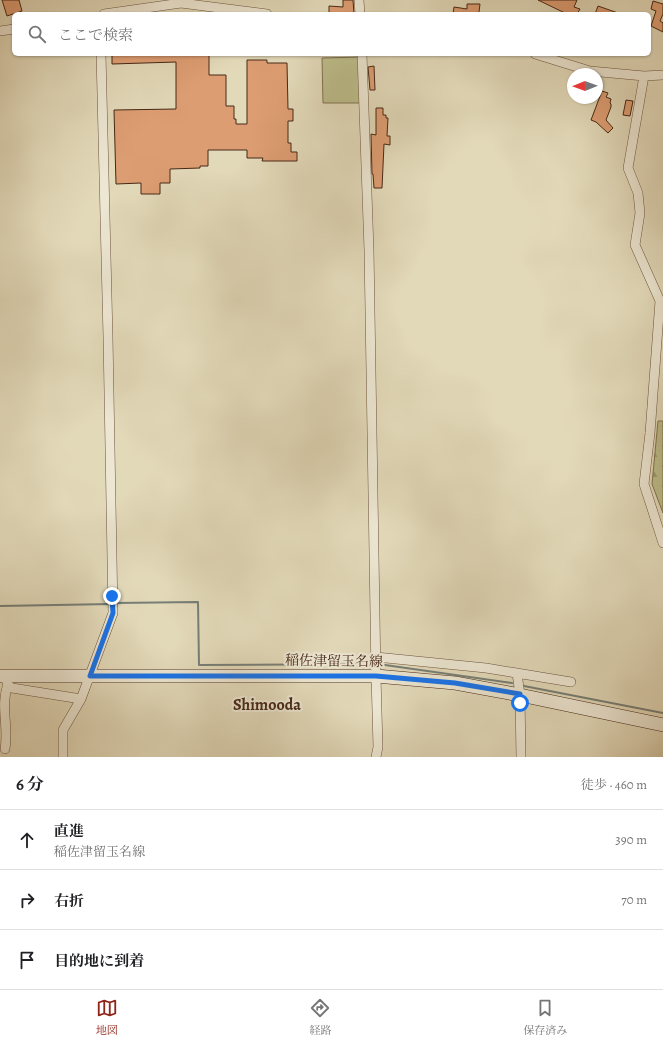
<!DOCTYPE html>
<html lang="ja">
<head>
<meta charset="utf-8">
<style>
	body { margin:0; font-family:Alegreya,"Noto Serif JP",serif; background:#f6f6f6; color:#202124 }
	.compass { position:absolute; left:567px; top:68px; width:36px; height:36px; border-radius:50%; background:#fff; box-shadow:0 1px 3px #0004; rotate:269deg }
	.stop { position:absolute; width:12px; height:12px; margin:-9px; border:3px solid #1a73e8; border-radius:50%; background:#fff }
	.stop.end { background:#1a73e8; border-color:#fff; box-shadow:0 1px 4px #0008 }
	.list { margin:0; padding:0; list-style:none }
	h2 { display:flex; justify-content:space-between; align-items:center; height:52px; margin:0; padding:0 16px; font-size:17px }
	h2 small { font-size:13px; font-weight:400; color:#757577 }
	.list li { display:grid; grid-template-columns:26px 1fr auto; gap:12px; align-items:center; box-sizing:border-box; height:60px; padding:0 16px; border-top:1px solid #e0e0e0 }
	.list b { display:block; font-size:15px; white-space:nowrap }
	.list p { margin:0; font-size:13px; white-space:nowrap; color:#757577 }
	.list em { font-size:13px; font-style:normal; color:#757577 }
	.icon { flex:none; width:22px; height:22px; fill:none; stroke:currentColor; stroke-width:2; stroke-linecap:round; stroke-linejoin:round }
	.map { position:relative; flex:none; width:663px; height:757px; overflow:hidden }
	.search { position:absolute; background:#fff; box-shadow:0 1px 3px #0004; left:12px; right:12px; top:12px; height:44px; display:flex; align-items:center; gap:10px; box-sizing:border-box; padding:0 14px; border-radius:6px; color:#757577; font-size:15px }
	.sheet { height:232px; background:#fff }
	nav { display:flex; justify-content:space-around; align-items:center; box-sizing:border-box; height:56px; border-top:1px solid #e0e0e0; background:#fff; font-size:11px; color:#757577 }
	nav a { display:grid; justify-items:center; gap:2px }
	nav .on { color:#8f2418 }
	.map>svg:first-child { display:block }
	.green { fill:#bcbc8a; stroke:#817250 }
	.forest { fill:url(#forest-firs); stroke:#817250 }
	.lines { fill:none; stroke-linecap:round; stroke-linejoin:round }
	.stream { stroke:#777f77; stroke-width:2 }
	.building { fill:#dd9d72; stroke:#462816 }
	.street-casing { stroke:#6d543f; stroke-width:10 }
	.secondary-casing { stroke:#462816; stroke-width:14 }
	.street { stroke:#ece6d2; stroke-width:9 }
	.secondary { stroke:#ece6d2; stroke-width:13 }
	.route { stroke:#1a73e8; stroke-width:5 }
	.labels { text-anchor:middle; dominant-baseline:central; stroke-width:4; stroke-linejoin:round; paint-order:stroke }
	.street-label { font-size:14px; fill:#462816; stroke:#ece6d2 }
	.quarter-label { font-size:16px; font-weight:bold; fill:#462816; stroke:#ece6d2 }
</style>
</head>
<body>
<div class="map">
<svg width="663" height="757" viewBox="0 0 663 757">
	<defs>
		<pattern id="forest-firs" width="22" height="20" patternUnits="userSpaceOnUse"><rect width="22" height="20" fill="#bcbc8a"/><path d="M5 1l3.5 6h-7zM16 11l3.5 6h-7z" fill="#9b9970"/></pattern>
	</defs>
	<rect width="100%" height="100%" fill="#e2d9b9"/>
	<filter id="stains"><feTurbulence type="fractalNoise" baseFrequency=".005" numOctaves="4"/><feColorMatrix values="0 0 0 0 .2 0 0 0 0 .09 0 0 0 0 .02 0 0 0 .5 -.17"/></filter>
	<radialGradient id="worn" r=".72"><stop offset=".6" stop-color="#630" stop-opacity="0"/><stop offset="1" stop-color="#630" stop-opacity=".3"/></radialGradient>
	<path class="green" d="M361 57 363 103H323L322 58Z"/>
	<path class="forest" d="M658 421H663V513L652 484Z"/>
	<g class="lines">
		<path class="stream" d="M115 603 198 602 199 665 374 664
			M0 606 111 604
			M378 664 512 683
			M524 686 663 713"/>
	</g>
	<path class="building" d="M2 0H19L22 11 7 16Z
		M343 0H353L354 14H329V6L343 7Z
		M538 0H577L574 7 580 9 577 14H567Z
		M653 1 663 4V14L660 21 663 23V32L651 26 656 11 651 9Z
		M467 4H480L479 12 478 14H453L454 7 467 9Z
		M598 6 618 13V14H595Z
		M112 54H209V75H226V106H234V119H236V124H247V60H267V63H287L288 109H293V121H288V143H291V152H297V161H262L263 158H247V150H208V166H200V168L170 169V183H160V194H141V183L116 184 114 110 176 109V62L112 64Z
		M374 66 375 90H370L368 67Z
		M602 91 608 93 606 97 611 99 610 103 611 104V107L606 120 613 128 608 133 596 122 591 120Z
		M626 100 633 101 630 116 623 115Z
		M376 108H383V115H386V118H388L387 136H390V145L384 144 382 188H374L373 174H372L371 134 376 135Z"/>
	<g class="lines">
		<defs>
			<path id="street" d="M359 0 360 14
				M104 14 181 3 267 14
				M0 31 14 29
				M362 54 369 250 376 676 378 747 376 757
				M535 54 590 71 644 76 663 75
				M644 76 628 168 638 193 640 213 635 245 660 301 650 433 644 484 663 543
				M376 657 486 668 571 682
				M517 673 520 695 521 757
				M5 676 8 685 12 688 81 699
				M5 749C9 727 0 705 8 685
				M63 757V730L81 699 113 613 108 337 101 54"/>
			<path id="secondary" d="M0 676H376L455 683 520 695 663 725"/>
		</defs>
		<use href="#street" class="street-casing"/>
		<use href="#secondary" class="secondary-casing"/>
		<use href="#street" class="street"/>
		<use href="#secondary" class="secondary"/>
	</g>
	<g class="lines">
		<path class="route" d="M112 596 113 613 90 676H376L455 683 520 694V703"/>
	</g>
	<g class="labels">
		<g class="street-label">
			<text transform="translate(334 661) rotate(1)">稲佐津留玉名線</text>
		</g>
		<g class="quarter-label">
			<text x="267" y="705">Shimooda</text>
		</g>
	</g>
	<rect width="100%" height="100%" filter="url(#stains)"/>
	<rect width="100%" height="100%" fill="url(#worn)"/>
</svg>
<svg class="compass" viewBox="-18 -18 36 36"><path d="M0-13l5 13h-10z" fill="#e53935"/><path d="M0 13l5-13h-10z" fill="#757577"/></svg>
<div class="stop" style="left:520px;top:703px"></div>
<div class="stop end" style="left:112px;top:596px"></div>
<div class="search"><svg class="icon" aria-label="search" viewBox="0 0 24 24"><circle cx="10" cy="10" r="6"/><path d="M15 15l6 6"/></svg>ここで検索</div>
</div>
<section class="sheet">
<h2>6 分<small>徒歩 · 460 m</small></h2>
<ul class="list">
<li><svg class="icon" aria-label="ahead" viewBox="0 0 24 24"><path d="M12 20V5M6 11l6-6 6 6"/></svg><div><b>直進</b><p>稲佐津留玉名線</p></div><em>390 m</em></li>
<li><svg class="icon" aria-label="right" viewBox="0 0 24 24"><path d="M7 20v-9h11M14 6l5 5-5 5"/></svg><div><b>右折</b></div><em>70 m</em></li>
<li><svg class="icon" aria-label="arrive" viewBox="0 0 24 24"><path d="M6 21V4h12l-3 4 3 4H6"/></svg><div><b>目的地に到着</b></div></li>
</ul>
</section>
<nav>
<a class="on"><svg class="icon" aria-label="map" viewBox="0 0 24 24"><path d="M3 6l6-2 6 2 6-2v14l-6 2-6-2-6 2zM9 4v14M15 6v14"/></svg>地図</a>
<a><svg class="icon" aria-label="directions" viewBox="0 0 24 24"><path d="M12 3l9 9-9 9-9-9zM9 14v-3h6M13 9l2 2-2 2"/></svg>経路</a>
<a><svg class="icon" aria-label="saved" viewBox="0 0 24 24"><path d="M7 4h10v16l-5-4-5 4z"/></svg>保存済み</a>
</nav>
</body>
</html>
